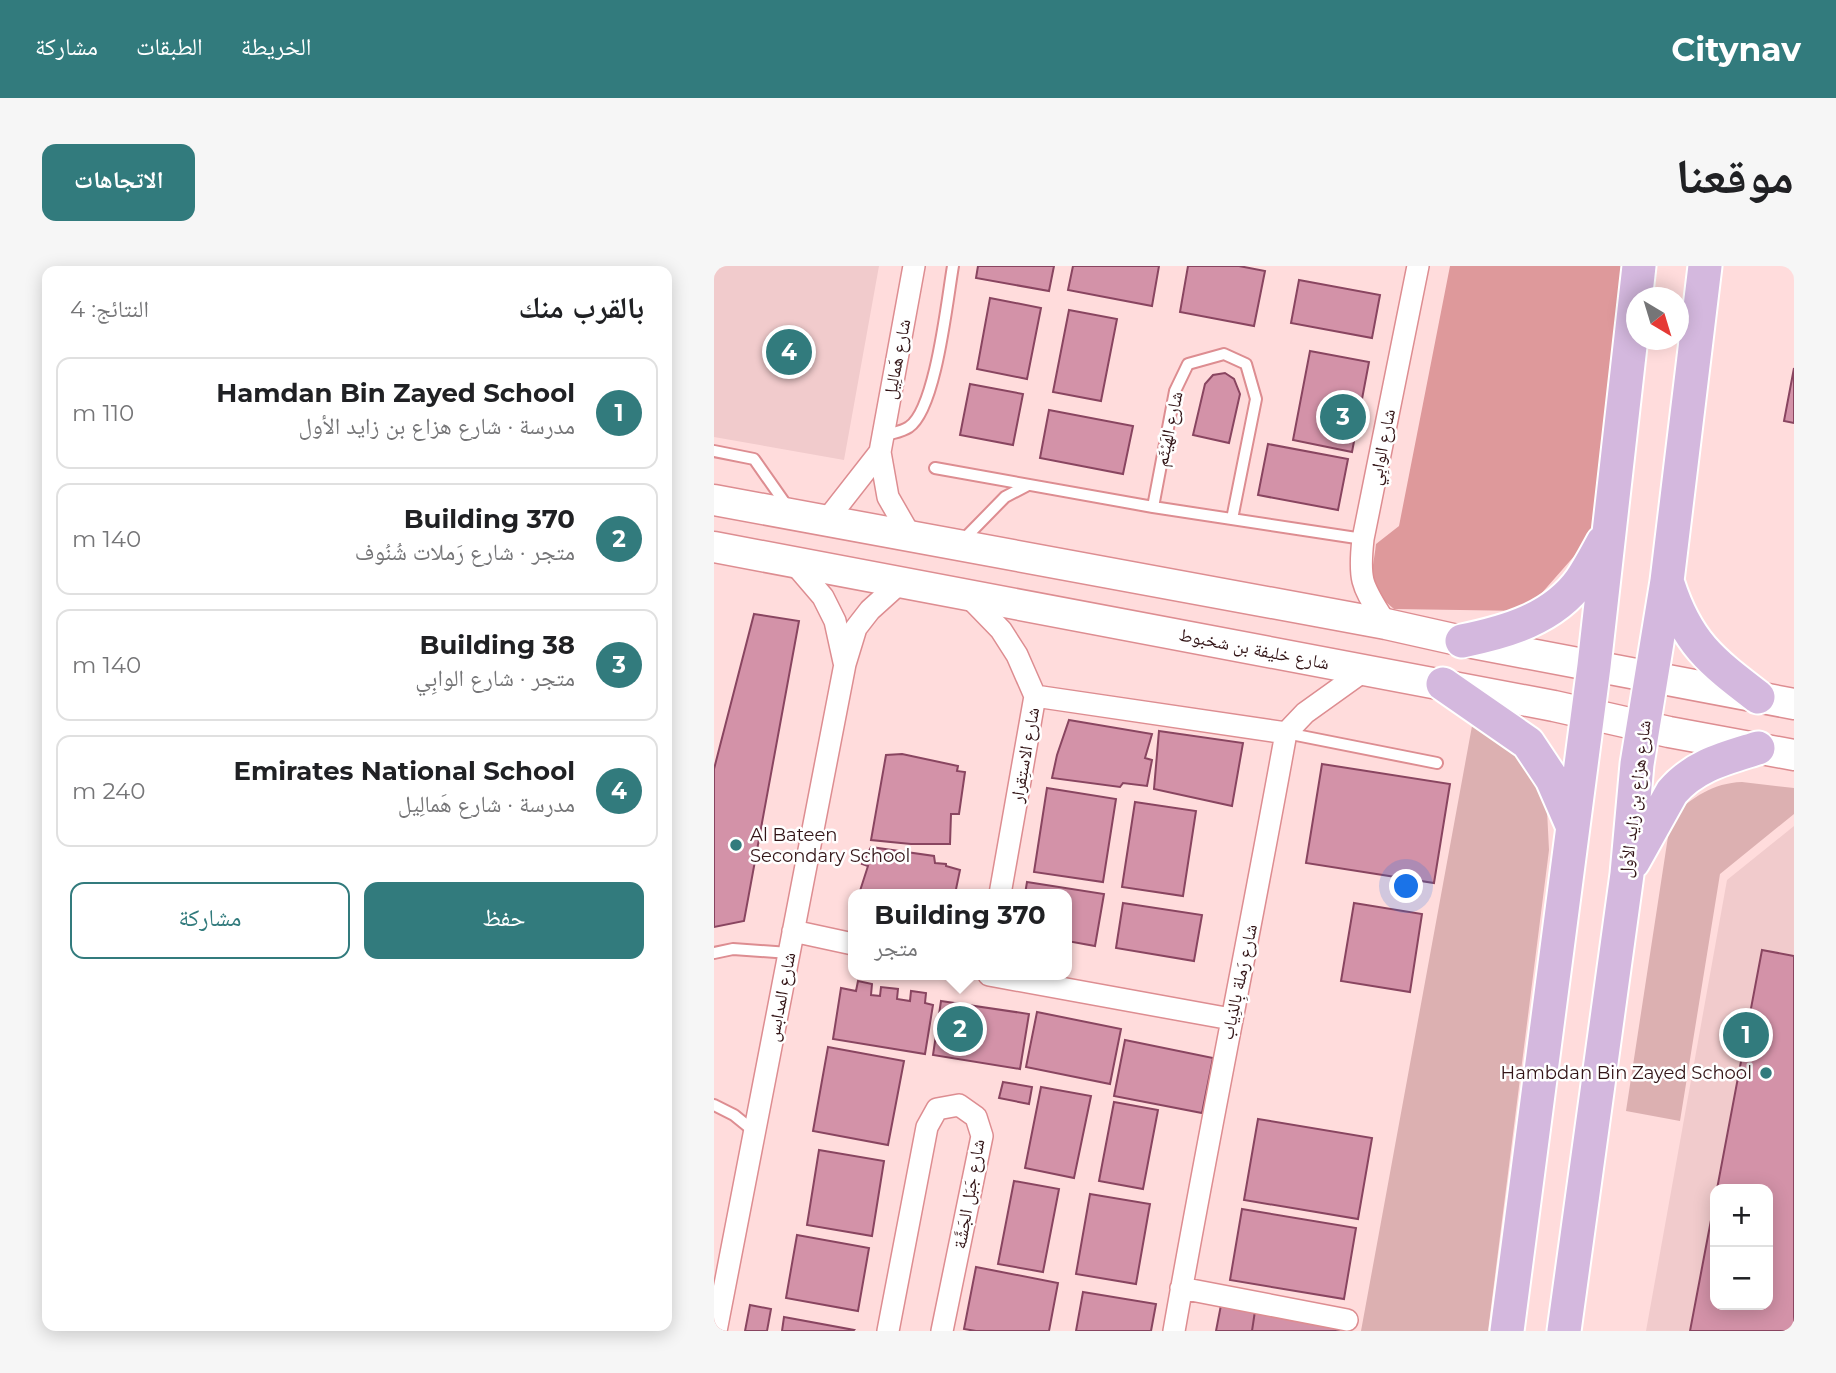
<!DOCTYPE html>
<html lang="ar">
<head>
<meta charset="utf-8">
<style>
	body { margin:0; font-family:Montserrat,"Noto Naskh Arabic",sans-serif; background:#f6f6f6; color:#202124; direction:rtl }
	.controls { position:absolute; right:21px; bottom:21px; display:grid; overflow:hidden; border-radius:14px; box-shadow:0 4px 18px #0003 }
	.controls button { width:63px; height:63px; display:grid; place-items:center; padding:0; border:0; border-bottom:2px solid #e0e0e0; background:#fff; color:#202124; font:35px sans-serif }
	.compass { position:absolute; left:912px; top:21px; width:63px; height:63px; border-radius:50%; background:#fff; box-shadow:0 4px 18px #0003; rotate:142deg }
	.you { position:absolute; left:693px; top:621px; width:24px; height:24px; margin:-18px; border:5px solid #fff; border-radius:50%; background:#1a73e8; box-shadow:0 0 0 10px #1a73e833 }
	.badge { display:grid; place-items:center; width:46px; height:46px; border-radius:50%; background:#327b7d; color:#fff; font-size:23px; font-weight:700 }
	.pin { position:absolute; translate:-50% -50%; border:4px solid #fff; box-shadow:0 2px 7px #0006 }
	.popup { position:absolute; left:134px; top:623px; width:224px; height:91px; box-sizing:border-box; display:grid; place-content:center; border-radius:14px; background:#fff; filter:drop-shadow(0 2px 5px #0005); font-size:23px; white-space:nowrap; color:#757577 }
	.popup b { font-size:26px; color:#202124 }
	.popup::after { content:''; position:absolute; left:50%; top:100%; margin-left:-14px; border:14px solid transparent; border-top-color:#fff }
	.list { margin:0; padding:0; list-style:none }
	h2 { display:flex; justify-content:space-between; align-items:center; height:91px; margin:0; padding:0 28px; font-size:30px }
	h2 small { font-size:23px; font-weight:400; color:#757577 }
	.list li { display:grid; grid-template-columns:46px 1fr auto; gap:21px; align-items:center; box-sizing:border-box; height:112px; margin:0 14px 14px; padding:0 14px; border:2px solid #e0e0e0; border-radius:14px }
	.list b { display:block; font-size:26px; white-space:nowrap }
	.list p { margin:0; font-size:23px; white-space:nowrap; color:#757577 }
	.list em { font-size:23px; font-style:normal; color:#757577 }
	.actions { display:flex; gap:14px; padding:21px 28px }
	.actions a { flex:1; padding:16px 0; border:2px solid #327b7d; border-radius:14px; text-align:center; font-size:24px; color:#327b7d }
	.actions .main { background:#327b7d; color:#fff }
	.map { position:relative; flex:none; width:1080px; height:1065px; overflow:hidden; direction:ltr; border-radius:14px }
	header { display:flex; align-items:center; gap:42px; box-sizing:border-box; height:98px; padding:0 35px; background:#327b7d; color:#fff }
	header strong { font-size:33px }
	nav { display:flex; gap:38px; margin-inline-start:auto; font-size:24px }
	.intro { display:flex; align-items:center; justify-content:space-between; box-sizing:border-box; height:168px; padding:0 42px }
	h1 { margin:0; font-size:49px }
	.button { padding:18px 32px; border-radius:14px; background:#327b7d; color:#fff; font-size:24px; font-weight:700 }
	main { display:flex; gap:42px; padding:0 42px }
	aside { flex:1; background:#fff; border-radius:14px; box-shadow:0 4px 18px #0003 }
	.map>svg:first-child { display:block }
	.built { fill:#f1cbcc; fill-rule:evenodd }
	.green { fill:#dcb0b1 }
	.forest { fill:#de999b }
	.building { fill:#d392a8; stroke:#894560; stroke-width:2 }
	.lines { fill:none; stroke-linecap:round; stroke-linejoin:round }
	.service-casing { stroke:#dd8d91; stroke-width:14 }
	.minor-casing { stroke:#dd8d91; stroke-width:24 }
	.secondary-casing { stroke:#dd8d91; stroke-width:33 }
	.primary-casing { stroke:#fff; stroke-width:37 }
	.service { stroke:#fff; stroke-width:10 }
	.minor { stroke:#fff; stroke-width:21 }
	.secondary { stroke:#fff; stroke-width:30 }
	.primary { stroke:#d4b8de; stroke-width:33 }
	.poi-dot { fill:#327b7d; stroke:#fff; stroke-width:2.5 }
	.labels { text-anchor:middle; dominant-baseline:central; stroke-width:5; stroke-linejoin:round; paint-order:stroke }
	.street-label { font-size:18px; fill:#331517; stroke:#fff }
	.poi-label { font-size:18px; fill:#331517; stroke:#fff; text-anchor:start }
</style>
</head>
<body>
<header>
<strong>Citynav</strong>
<nav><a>الخريطة</a><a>الطبقات</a><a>مشاركة</a></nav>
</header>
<div class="intro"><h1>موقعنا</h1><a class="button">الاتجاهات</a></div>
<main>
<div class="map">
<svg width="1080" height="1065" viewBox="0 0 1080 1065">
	<rect width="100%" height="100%" fill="#ffdcdc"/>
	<path class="built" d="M0 0H165L130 194 0 171Z
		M1080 560V1065H932L1013 614ZM1001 923H1054V1039H1001Z"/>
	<path class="green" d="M758 460 793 475 822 510 833 544 835 584 774 1065H647Z
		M1028 516 1080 522V548L1006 608 966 855 912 845 957 551C979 531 999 517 1028 516Z"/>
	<path class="forest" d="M736 0H910L877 271 812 345 680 343C650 317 658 314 662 278L685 260Z"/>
	<path class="building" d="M264 0H340L335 25 262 12Z
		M359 0H445L438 40 354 24Z
		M474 0H525L551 5 540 60 466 46Z
		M585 14 666 29 658 72 577 57Z
		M276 32 327 42 313 113 263 103Z
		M355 44 403 53 387 135 339 126Z
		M596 85 655 96 638 186 579 174Z
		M1080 102V157L1070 155Z
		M511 107 520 113 526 128 515 177 479 169 491 118 499 109Z
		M256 118 309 128 299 179 246 169Z
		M335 144 419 160 409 208 326 192Z
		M554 178 634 193 624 244 544 229Z
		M40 348 85 355 30 655 0 661V503Z
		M355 454 438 468 431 492 438 494 433 520 409 517 406 521 338 512 343 489Z
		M445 465 529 477 518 540 440 523Z
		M188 488 244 500 243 505 251 506 245 548H237L236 578H197L157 574 172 489Z
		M608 498 736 518 720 617 592 597Z
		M333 522 402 533 389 616 320 606Z
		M421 536 482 545 469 630 408 621Z
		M157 581 220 590 221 597 232 598V600L246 604 241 628H145L154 600 148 598Z
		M313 616 390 628 381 680 353 675V628H311Z
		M409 637 488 649 480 695 402 682Z
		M640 637 708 648 696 726 627 715Z
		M1048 684 1080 690V1065H976L1001 933V1039H1054V923H1003Z
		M144 715 158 718 157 729 166 730 167 721 184 723 183 733 196 735 197 725 212 727 211 737 219 739 211 788 119 773 127 722 142 725Z
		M227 735 315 748 306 803 219 789Z
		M323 746 407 763 396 818 312 801Z
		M411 774 499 792 488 847 400 830Z
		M114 781 190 795 174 879 99 865Z
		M289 816 318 821 315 838 285 832Z
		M327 821 377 830 360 912 311 902Z
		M400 836 444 844 429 923 385 915Z
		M544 853 658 872 644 953 530 934Z
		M105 884 170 895 158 970 93 959Z
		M300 915 345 923 329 1006 284 998Z
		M376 928 436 938 422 1018 362 1008Z
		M528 943 642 962 630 1033 516 1014Z
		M83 969 155 982 144 1045 72 1032Z
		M262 1001 344 1017 335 1065H262L250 1063Z
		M369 1026 442 1038 437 1065H362Z
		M36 1039 57 1043 53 1065H31Z
		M507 1039 541 1045 538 1065H502Z
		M541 1045 626 1060 625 1065H538Z
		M70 1051 140 1064 139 1065H68Z"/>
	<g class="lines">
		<defs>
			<path id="service" d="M169 170C177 167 188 166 195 161 222 143 233 34 239 0
				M0 185 40 193 73 240
				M221 202 439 241 649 273
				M439 241 461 125 474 98 510 88 532 98 542 133 518 253
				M248 275 291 231 314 219
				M572 467 723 497
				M0 687 19 683 75 687
				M0 839 20 849 41 866"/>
			<path id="minor" d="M112 255 166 186
				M197 271 174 231 166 186 200 0
				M79 296 109 331 121 355 130 396
				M253 329 287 364 303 389 321 430 286 628
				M672 358C649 320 644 318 649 273L704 0
				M321 430 572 467
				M79 665 139 678
				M275 709 517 753
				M467 1022 633 1054
				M2 1065 131 398 142 362 156 344 187 316
				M174 1065 213 861 223 843 245 839 262 851 268 870 228 1065
				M460 1065C495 865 536 667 572 467L591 447 651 404"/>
			<path id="secondary" d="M0 234 672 358 748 375 1080 438
				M0 281 840 440 955 466 1080 489"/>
			<path id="primary" d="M954 318C973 377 997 395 1044 431
				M748 375C792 366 839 353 867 314 875 302 882 289 889 276
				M729 418 814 477 838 513 858 559
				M919 596 958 526C981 499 1012 492 1044 482
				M793 1065 880 400 925 0
				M850 1065 913 608 923 498 953 315 991 0"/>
		</defs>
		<use href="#service" class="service-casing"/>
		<use href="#minor" class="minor-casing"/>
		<use href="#secondary" class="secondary-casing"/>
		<use href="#primary" class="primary-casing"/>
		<use href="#service" class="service"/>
		<use href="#minor" class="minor"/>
		<use href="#secondary" class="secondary"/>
		<use href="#primary" class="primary"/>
	</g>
	<g class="poi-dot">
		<circle cx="22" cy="579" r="7"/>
		<circle cx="1052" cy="807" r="7"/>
	</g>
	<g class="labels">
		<g class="street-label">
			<text transform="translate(183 93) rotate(-79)">شارع هَمالِيل</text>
			<text transform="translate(455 163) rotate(-78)">شارع الهَيْثَم</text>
			<text transform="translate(668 181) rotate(-79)">شارع الوابِي</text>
			<text transform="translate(540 383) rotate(11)">شارع خليفة بن شخبوط</text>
			<text transform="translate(311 489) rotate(-80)">شارع الاستِقرار</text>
			<text transform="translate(921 533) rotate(-83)">شارع هزاع بن زايد الأول</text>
			<text transform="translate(525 716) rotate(-78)">شارع رَملة بِالذِياب</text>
			<text transform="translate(67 731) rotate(-79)">شارع المدابس</text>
			<text transform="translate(255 928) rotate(-80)">شارع جَبَل الجَشَّة</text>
		</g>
		<g class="poi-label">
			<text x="36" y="569">Al Bateen<tspan x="36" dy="21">Secondary School</tspan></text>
			<text x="1038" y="807" text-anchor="end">Hambdan Bin Zayed School</text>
		</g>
	</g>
</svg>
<div class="controls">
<button>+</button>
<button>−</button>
</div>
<svg class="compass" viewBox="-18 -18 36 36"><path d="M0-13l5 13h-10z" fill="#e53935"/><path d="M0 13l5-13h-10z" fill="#757577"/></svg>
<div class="you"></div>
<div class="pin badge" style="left:1032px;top:769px">1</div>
<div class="pin badge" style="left:246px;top:763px">2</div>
<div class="popup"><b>Building 370</b>متجر</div>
<div class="pin badge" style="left:629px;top:151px">3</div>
<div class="pin badge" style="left:75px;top:86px">4</div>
</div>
<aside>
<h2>بالقرب منك<small>النتائج: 4</small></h2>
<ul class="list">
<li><span class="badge">1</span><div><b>Hamdan Bin Zayed School</b><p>مدرسة · شارع هزاع بن زايد الأول</p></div><em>110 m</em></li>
<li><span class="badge">2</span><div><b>Building 370</b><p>متجر · شارع رَملات شُنُوف</p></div><em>140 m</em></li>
<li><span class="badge">3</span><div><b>Building 38</b><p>متجر · شارع الوابِي</p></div><em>140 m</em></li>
<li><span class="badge">4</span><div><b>Emirates National School</b><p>مدرسة · شارع هَمالِيل</p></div><em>240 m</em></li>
</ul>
<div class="actions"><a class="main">حفظ</a><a>مشاركة</a></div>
</aside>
</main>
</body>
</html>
